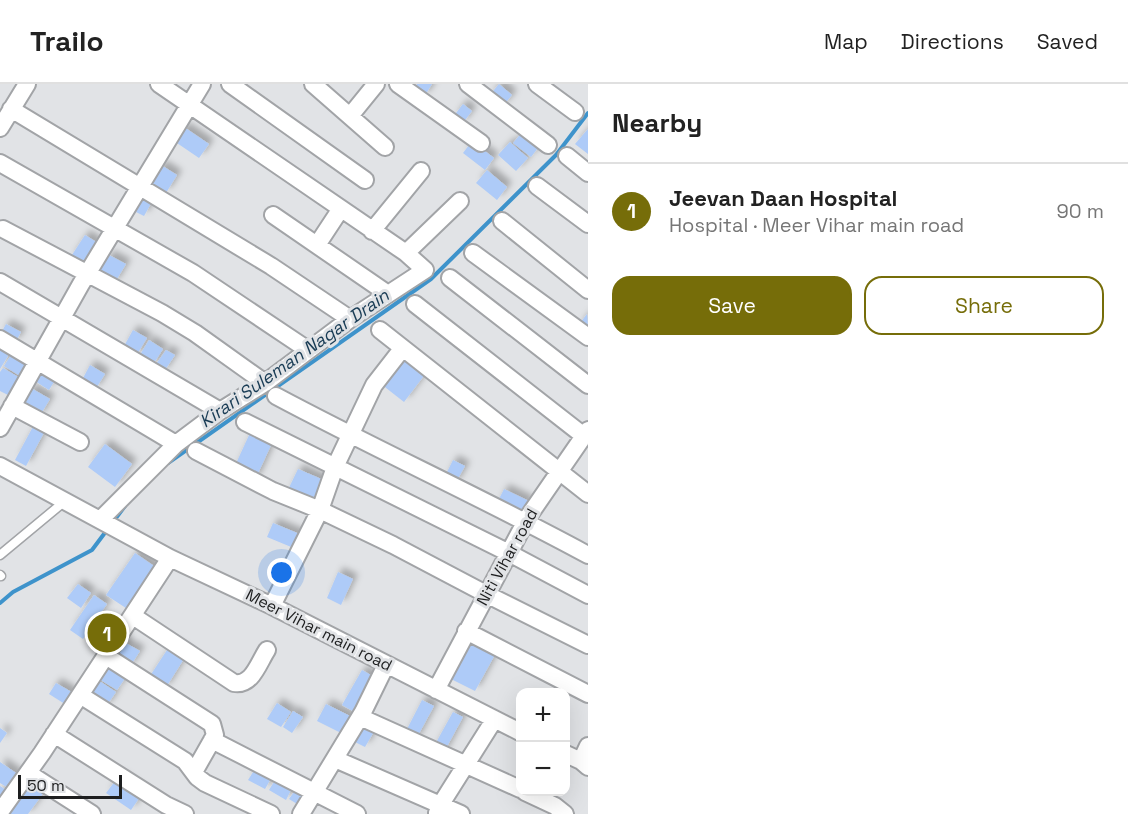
<!DOCTYPE html>
<html lang="en">
<head>
<meta charset="utf-8">
<style>
	body { margin:0; font-family:"Space Grotesk",sans-serif; background:#f6f6f6; color:#222 }
	.controls { position:absolute; right:18px; bottom:18px; display:grid; overflow:hidden; border-radius:12px; box-shadow:0 6px 24px #0002 }
	.controls button { width:54px; height:54px; display:grid; place-items:center; padding:0; border:0; border-bottom:2px solid #e0e0e0; background:#fff; color:#222; font:30px sans-serif }
	.scale { position:absolute; left:18px; bottom:15px; width:104px; box-sizing:border-box; padding-left:6px; border:3px solid #1d1e1f; border-top:0; font-size:16px; line-height:21px; white-space:nowrap; color:#1d1e1f; -webkit-text-stroke:4px #e1e3e6; paint-order:stroke }
	.you { position:absolute; left:282px; top:489px; width:21px; height:21px; margin:-15px; border:4px solid #fff; border-radius:50%; background:#1a73e8; box-shadow:0 0 0 9px #1a73e833 }
	.badge { display:grid; place-items:center; width:39px; height:39px; border-radius:50%; background:#766d09; color:#fff; font-size:20px; font-weight:700 }
	.pin { position:absolute; translate:-50% -50%; border:3px solid #fff; box-shadow:0 2px 6px #0006 }
	.list { margin:0; padding:0; list-style:none }
	h2 { display:flex; justify-content:space-between; align-items:center; height:78px; margin:0; padding:0 24px; font-size:26px }
	h2 small { font-size:20px; font-weight:400; color:#767676 }
	.list li { display:grid; grid-template-columns:39px 1fr auto; gap:18px; align-items:center; box-sizing:border-box; height:96px; padding:0 24px; border-top:2px solid #e0e0e0 }
	.list b { display:block; font-size:22px; white-space:nowrap }
	.list p { margin:0; font-size:20px; white-space:nowrap; color:#767676 }
	.list em { font-size:20px; font-style:normal; color:#767676 }
	.actions { display:flex; gap:12px; padding:18px 24px }
	.actions a { flex:1; padding:14px 0; border:2px solid #766d09; border-radius:18px; text-align:center; font-size:21px; color:#766d09 }
	.actions .main { background:#766d09; color:#fff }
	.map { position:relative; flex:none; width:588px; height:730px; overflow:hidden }
	header { display:flex; align-items:center; gap:36px; box-sizing:border-box; height:84px; padding:0 30px; background:#fff; border-bottom:2px solid #e0e0e0 }
	header strong { font-size:28px }
	nav { display:flex; gap:33px; margin-inline-start:auto; font-size:21px }
	main { display:flex }
	aside { flex:1; background:#fff }
	.map>svg:first-child { display:block }
	.lines { fill:none; stroke-linecap:round; stroke-linejoin:round }
	.stream { stroke:#3e93cb; stroke-width:4 }
	.building { fill:#aecbf8; filter:url(#shadow) }
	.lane-casing { stroke:#a2a4a7; stroke-width:11 }
	.street-casing { stroke:#a2a4a7; stroke-width:20 }
	.lane { stroke:#fff; stroke-width:8 }
	.street { stroke:#fff; stroke-width:16 }
	.labels { text-anchor:middle; dominant-baseline:central; stroke-width:6; stroke-linejoin:round; paint-order:stroke }
	.street-label { font-size:16px; fill:#1d1e1f; stroke:#e1e3e6 }
	.water-label { font-size:18px; font-style:italic; fill:#193c55; stroke:#e1e3e6 }
</style>
</head>
<body>
<header>
<strong>Trailo</strong>
<nav><a>Map</a><a>Directions</a><a>Saved</a></nav>
</header>
<main>
<div class="map">
<svg width="588" height="730" viewBox="0 0 588 730">
	<defs>
		<filter id="shadow"><feDropShadow dx="5" dy="-5" stdDeviation="3" flood-color="#0004"/></filter>
	</defs>
	<rect width="100%" height="100%" fill="#e1e3e6"/>
	<g class="lines">
		<path class="stream" d="M168 379 431 195 556 71 588 29
			M113 438 125 422
			M0 519 13 508 92 466 107 446"/>
	</g>
	<path class="building" d="M417 0H432L424 13 414 6Z
		M499 0 512 11 502 23 489 12Z
		M463 20 472 27 462 40 453 33Z
		M184 43 209 60 199 74 174 57Z
		M588 45V70L575 60Z
		M524 46 541 60 531 73 513 59Z
		M472 57 494 74 485 86 463 69Z
		M510 58 528 74 516 87 498 71Z
		M161 81 177 91 166 109 150 99Z
		M487 86 507 103 497 116 476 99Z
		M146 110 154 114 144 132 136 128Z
		M85 151 98 159 84 182 70 174Z
		M109 171 126 180 114 200 98 190Z
		M587 230 588 243H577Z
		M6 240 21 248 15 259 0 251Z
		M133 246 147 254 136 272 123 264Z
		M149 256 163 265 152 282 138 274Z
		M0 260 11 267 0 285Z
		M166 266 175 271 163 289 154 283Z
		M13 268 29 278 20 292 4 282Z
		M404 271 426 289 404 318 381 300Z
		M90 281 105 290 95 306 81 298Z
		M3 284 20 294 10 312 0 307V288Z
		M43 285 57 293 49 306 35 297Z
		M31 304 50 315 39 333 20 322Z
		M35 339 46 345 26 382 15 376Z
		M250 349 272 359 255 396 233 386Z
		M105 360 132 380 115 403 88 383Z
		M453 376 465 382 455 400 444 394Z
		M298 385 326 397 315 422 286 410Z
		M504 405 529 417 520 433 496 421Z
		M273 439 302 451 296 465 267 453Z
		M135 469 157 484 129 526 106 511Z
		M338 488 353 495 341 521 327 514Z
		M78 500 91 509 81 524 67 514Z
		M94 511 107 520 83 555 70 546Z
		M100 538 117 549 104 568 87 557Z
		M472 554 497 567 475 607 451 595Z
		M124 558 140 567 129 584 114 574Z
		M171 560 187 570 165 605 148 595Z
		M111 578 128 590 117 606 99 595Z
		M362 586 378 595 358 630 342 621Z
		M98 596 116 608 105 624 87 612Z
		M56 599 75 610 68 622 49 610Z
		M422 616 434 622 415 657 404 651Z
		M277 619 291 628 281 643 267 635Z
		M326 620 352 633 343 650 317 637Z
		M293 627 303 633 292 649 283 643Z
		M453 628 463 633 443 670 433 664Z
		M362 639 375 646 365 663 353 657Z
		M0 644 7 649 0 659Z
		M0 678 19 691 10 705 0 699Z
		M257 682 273 691 265 705 248 696Z
		M119 692 142 710 131 726 106 709Z
		M277 693 293 702 286 716 269 706Z
		M32 698 45 707 28 730H8Z
		M299 701 311 709 302 723 289 715Z
		M0 702 9 708 0 721Z"/>
	<g class="lines">
		<defs>
			<path id="lane" d="M0 471 65 417
				M0 491 1 492"/>
			<path id="street" d="M230 0 365 96
				M313 0 385 63
				M398 0 481 59
				M468 0 548 61
				M537 0 575 28
				M11 25 271 182 350 235
				M350 32 376 0
				M0 44 27 0
				M567 72 588 89
				M0 79 193 189 308 266
				M537 102 588 140
				M273 131 388 210
				M502 137 588 206
				M3 145 162 229 195 249 265 299
				M372 147 421 87
				M317 161 340 126
				M406 169 460 117
				M473 169 588 253
				M450 194 588 301
				M0 198 220 327
				M415 220 584 352
				M380 246 588 410
				M0 255 176 360
				M276 312C379 367 485 415 588 471
				M12 322 80 358
				M245 338 509 469 588 511
				M0 344 81 200 202 0
				M196 367 273 407 320 426 393 461 486 510 588 561
				M0 382 170 474 272 522 520 648
				M100 436 176 360 220 327 265 299 350 235 425 186 406 169 159 0
				M272 522 320 426 335 383 374 301 402 265
				M133 532 234 599C252 602 258 580 267 566
				M466 547 588 610
				M106 572 212 640 215 651 194 688
				M436 606 528 433 588 346
				M80 611 185 677 197 693 205 699 271 730
				M360 633 520 705
				M54 650 166 721 185 730
				M212 656 357 730
				M566 670 581 677 588 683
				M335 675 461 730
				M581 677 588 662
				M28 689 92 730
				M525 708 555 722 565 730
				M0 728 42 669 170 474
				M437 729 441 720 494 636
				M301 730 363 628 386 581"/>
		</defs>
		<use href="#lane" class="lane-casing"/>
		<use href="#street" class="street-casing"/>
		<use href="#lane" class="lane"/>
		<use href="#street" class="street"/>
	</g>
	<g class="labels">
		<g class="street-label">
			<text transform="translate(507 473) rotate(-61)">Niti Vihar road</text>
			<text transform="translate(319 546) rotate(27)">Meer Vihar main road</text>
		</g>
		<g class="water-label">
			<text transform="translate(294 274) rotate(-35)">Kirari Suleman Nagar Drain</text>
		</g>
	</g>
</svg>
<div class="controls">
<button>+</button>
<button>−</button>
</div>
<div class="scale">50 m</div>
<div class="you"></div>
<div class="pin badge" style="left:107px;top:549px">1</div>
</div>
<aside>
<h2>Nearby<small></small></h2>
<ul class="list">
<li><span class="badge">1</span><div><b>Jeevan Daan Hospital</b><p>Hospital · Meer Vihar main road</p></div><em>90 m</em></li>
</ul>
<div class="actions"><a class="main">Save</a><a>Share</a></div>
</aside>
</main>
</body>
</html>
